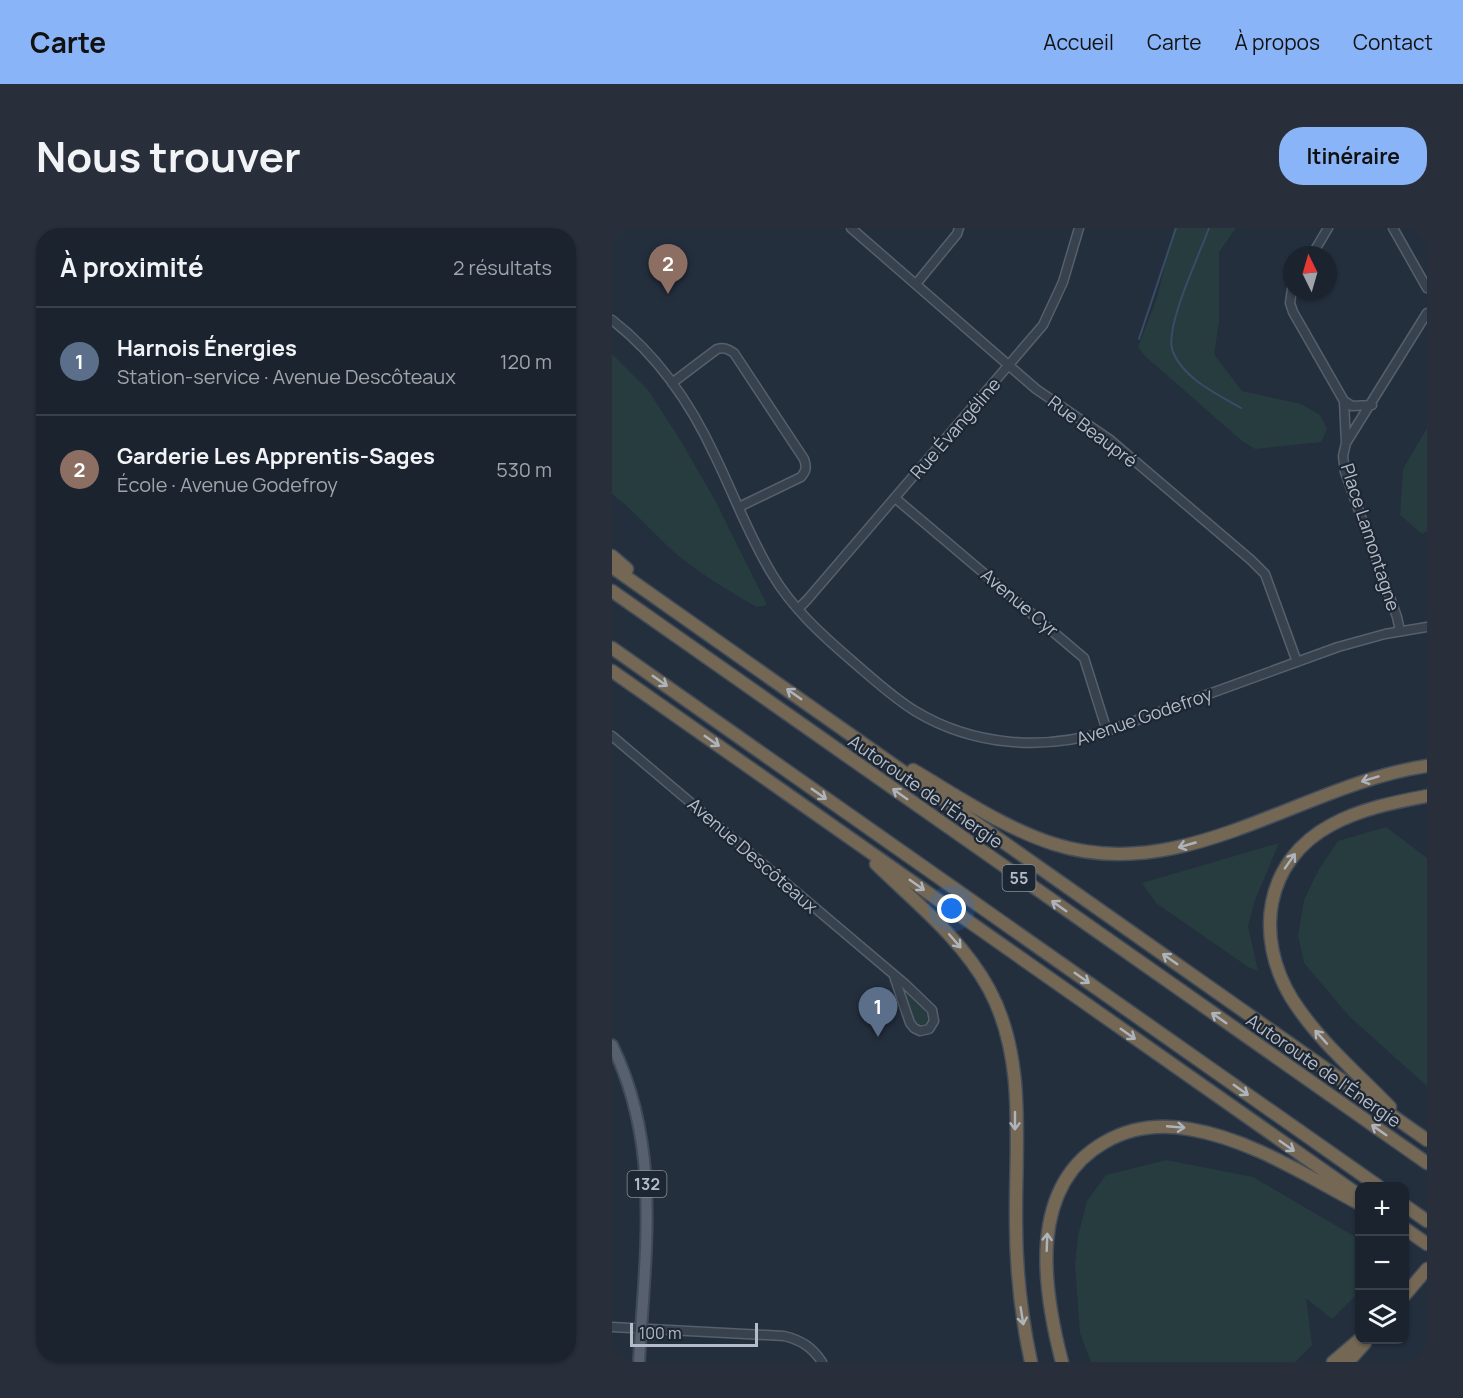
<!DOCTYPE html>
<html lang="fr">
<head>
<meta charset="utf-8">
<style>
	body { margin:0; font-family:Manrope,sans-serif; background:#282f3a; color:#f1f3f6 }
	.controls { position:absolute; right:18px; bottom:18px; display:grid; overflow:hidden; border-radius:12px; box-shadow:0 2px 4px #0004 }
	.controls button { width:54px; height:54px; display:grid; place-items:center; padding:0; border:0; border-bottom:2px solid #39404a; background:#1b232e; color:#f1f3f6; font:30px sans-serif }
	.compass { position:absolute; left:671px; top:18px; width:54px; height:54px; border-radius:50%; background:#1b232e; box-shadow:0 2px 4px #0004; rotate:355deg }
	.scale { position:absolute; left:18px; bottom:15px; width:128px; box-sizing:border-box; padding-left:6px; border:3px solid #b4bcc9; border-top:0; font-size:16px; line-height:21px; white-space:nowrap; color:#b4bcc9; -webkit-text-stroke:4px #1d2633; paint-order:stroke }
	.you { position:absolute; left:340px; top:681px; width:21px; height:21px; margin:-15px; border:4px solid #fff; border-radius:50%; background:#1a73e8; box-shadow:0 0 0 9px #1a73e833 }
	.badge { display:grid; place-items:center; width:39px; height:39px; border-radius:50%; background:#8ab4f8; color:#fff; font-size:20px; font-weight:700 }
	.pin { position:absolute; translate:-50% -50px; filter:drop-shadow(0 2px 3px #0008) }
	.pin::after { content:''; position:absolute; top:32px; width:21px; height:18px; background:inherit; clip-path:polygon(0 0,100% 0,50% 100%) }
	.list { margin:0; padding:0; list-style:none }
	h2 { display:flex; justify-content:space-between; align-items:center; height:78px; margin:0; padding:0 24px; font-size:26px }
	h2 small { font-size:20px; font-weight:400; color:#a0a4aa }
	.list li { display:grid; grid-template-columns:39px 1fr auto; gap:18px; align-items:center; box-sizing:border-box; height:108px; padding:0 24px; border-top:2px solid #39404a }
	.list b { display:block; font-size:22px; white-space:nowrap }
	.list p { margin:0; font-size:20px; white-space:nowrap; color:#a0a4aa }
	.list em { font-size:20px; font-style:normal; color:#a0a4aa }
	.icon { flex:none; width:33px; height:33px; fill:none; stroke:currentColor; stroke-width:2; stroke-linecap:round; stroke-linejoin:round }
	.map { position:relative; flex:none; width:815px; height:1134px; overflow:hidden; border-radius:24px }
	header { display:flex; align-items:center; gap:36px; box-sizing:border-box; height:84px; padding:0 30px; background:#8ab4f8; color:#111 }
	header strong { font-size:28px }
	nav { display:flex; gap:33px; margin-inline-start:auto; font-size:21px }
	.intro { display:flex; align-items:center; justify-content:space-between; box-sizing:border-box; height:144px; padding:0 36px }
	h1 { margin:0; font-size:42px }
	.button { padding:15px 27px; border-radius:24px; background:#8ab4f8; color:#111; font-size:21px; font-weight:700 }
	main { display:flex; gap:36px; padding:0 36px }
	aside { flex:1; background:#1b232e; border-radius:24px; box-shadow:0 2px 4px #0004 }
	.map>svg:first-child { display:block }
	.green { fill:#263c3f }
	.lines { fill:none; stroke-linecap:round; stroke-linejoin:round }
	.stream { stroke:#394c67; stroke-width:2 }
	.minor-casing { stroke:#565f6c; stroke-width:11 }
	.major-casing { stroke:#414a57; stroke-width:14 }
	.highway-casing { stroke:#434c59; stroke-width:15 }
	.minor { stroke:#38414e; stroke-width:8 }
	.major { stroke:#56606e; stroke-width:10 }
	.highway { stroke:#746855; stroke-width:12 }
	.oneway { stroke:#aeb4bd }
	.labels { text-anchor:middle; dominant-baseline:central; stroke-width:4.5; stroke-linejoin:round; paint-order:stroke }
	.shield { fill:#1d2633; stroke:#878f9c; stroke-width:1.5 }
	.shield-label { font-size:16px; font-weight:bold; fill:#b4bcc9 }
	.street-label { font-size:18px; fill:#b4bcc9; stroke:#1d2633 }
</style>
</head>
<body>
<header>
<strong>Carte</strong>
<nav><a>Accueil</a><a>Carte</a><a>À propos</a><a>Contact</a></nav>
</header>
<div class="intro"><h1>Nous trouver</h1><a class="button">Itinéraire</a></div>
<main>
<aside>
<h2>À proximité<small>2 résultats</small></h2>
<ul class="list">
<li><span class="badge" style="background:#5c6f8a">1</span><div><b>Harnois Énergies</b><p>Station-service · Avenue Descôteaux</p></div><em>120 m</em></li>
<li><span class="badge" style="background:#8d6e63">2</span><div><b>Garderie Les Apprentis-Sages</b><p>École · Avenue Godefroy</p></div><em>530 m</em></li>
</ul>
</aside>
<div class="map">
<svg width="815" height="1134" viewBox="0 0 815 1134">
	<rect width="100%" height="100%" fill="#242f3e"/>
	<path class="green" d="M562 0H624L607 24V95L602 126 630 163 689 176 708 187 715 201 709 214 643 221 630 213 533 128 526 119 545 70Z
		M0 126 36 162 67 210 103 272 155 377 145 379C118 364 92 348 68 329 44 309 25 285 0 266Z
		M815 200V303L810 306 788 287 791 241Z
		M774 599 815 630V858L738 789 692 735 686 707 692 672 707 641 726 613Z
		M667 615 643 672 636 698 646 743 636 739 544 675 530 655Z
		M291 759 315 786 317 789 313 796 307 797 302 793Z
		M554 932 641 949 747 1011V1064L720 1091 694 1070 700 1117 683 1134H479L468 1105 463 1036 466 1008 475 973 494 947Z"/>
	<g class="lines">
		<path class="stream" d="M597 0C588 26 551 101 561 124 572 151 605 166 629 180
			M527 111 564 0"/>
		<defs>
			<path id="minor" d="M239 0 424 161 497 211 639 332 653 346 685 434
				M781 0 815 60
				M700 27 716 0
				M304 56 345 6 347 0
				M680 61 678 75 681 84 732 173 740 178 760 177
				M0 92C45 127 79 176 103 228 122 267 137 308 160 346 180 380 210 407 239 432 260 450 280 469 303 483 361 518 431 523 495 503L726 419 773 406 815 399
				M60 155 105 121C112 119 116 121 122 125L192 231C195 239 194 243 189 249L127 279
				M732 173 734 215 815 85
				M734 215 731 228 733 244 785 389 788 403
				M283 270 472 430 495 503
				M186 381 195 372 431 97 451 54 467 0
				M0 508 293 756 320 782 322 793 317 801 308 803 302 800 298 795 282 748
				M0 1099 172 1108C189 1112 200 1119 210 1134"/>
			<path id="major" d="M0 817C50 919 33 1025 27 1134"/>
			<path id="highway" d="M0 328 15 341
				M0 339 815 912
				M0 363 815 935
				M0 420 766 958
				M0 443 748 968
				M301 542C347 569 392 600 442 616 572 658 690 556 815 538
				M264 636C304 675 350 711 377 761 415 831 403 916 404 994 404 1041 409 1088 419 1134
				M778 879C744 844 706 812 680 771 642 709 652 633 719 597 748 581 783 574 815 568
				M792 977 815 993
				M792 1000 815 1016
				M792 1068 815 1041
				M450 1134C431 1061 415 958 493 914 519 899 548 896 577 901 638 911 693 947 748 976
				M721 1134 748 1111
				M736 1134 753 1115"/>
		</defs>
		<use href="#minor" class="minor-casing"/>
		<use href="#major" class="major-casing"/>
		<use href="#highway" class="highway-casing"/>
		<use href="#minor" class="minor"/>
		<use href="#major" class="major"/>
		<use href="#highway" class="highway"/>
	</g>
	<defs><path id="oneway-shaft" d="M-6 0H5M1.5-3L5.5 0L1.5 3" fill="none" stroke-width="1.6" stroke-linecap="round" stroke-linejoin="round" transform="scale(1.5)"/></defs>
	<g class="oneway">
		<use href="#oneway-shaft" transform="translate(48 453) rotate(35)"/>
		<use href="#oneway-shaft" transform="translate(182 466) rotate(-145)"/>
		<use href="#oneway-shaft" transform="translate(100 513) rotate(35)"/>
		<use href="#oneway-shaft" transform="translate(758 551) rotate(163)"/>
		<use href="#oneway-shaft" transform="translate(207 566) rotate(35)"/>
		<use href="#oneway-shaft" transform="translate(288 566) rotate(-145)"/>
		<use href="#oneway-shaft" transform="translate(575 617) rotate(164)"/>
		<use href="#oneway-shaft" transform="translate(678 633) rotate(-55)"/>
		<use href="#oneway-shaft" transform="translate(305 657) rotate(35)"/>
		<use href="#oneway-shaft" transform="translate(447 678) rotate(-145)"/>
		<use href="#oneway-shaft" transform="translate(343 713) rotate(49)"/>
		<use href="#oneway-shaft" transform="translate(558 731) rotate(-145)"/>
		<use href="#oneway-shaft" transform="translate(470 750) rotate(35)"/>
		<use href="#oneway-shaft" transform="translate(607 790) rotate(-145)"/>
		<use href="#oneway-shaft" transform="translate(516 806) rotate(35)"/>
		<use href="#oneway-shaft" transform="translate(709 809) rotate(-132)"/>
		<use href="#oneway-shaft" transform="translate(629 862) rotate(35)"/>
		<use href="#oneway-shaft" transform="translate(403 893) rotate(90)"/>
		<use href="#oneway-shaft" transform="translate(564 899) rotate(5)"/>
		<use href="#oneway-shaft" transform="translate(767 902) rotate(-145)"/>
		<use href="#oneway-shaft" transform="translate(675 918) rotate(35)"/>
		<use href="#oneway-shaft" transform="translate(435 1014) rotate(-88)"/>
		<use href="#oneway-shaft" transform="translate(410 1088) rotate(81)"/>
	</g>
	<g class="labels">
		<g class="shield">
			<rect x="390.5" y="637" width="33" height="26" rx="4.5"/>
			<rect x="15.5" y="943" width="39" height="26" rx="4.5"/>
		</g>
		<g class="shield-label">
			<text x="407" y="650">55</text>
			<text x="35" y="956">132</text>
		</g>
		<g class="street-label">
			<text transform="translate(343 200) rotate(-49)">Rue Évangéline</text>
			<text transform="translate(481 203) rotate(37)">Rue Beaupré</text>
			<text transform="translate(759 309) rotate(72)">Place Lamontagne</text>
			<text transform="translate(408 374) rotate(40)">Avenue Cyr</text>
			<text transform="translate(532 488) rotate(-19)">Avenue Godefroy</text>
			<text transform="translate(314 563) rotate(35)">Autoroute de l'Énergie</text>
			<text transform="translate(141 627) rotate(41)">Avenue Descôteaux</text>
			<text transform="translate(712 842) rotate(35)">Autoroute de l'Énergie</text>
		</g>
	</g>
</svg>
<div class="controls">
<button>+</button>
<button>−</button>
<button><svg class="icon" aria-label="layers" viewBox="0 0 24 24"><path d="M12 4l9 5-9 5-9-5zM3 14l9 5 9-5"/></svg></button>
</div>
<svg class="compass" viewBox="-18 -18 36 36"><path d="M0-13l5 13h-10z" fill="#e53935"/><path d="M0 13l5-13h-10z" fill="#a0a4aa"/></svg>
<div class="scale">100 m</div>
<div class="you"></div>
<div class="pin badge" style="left:266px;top:809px;background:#5c6f8a">1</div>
<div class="pin badge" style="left:56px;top:66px;background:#8d6e63">2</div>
</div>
</main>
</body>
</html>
